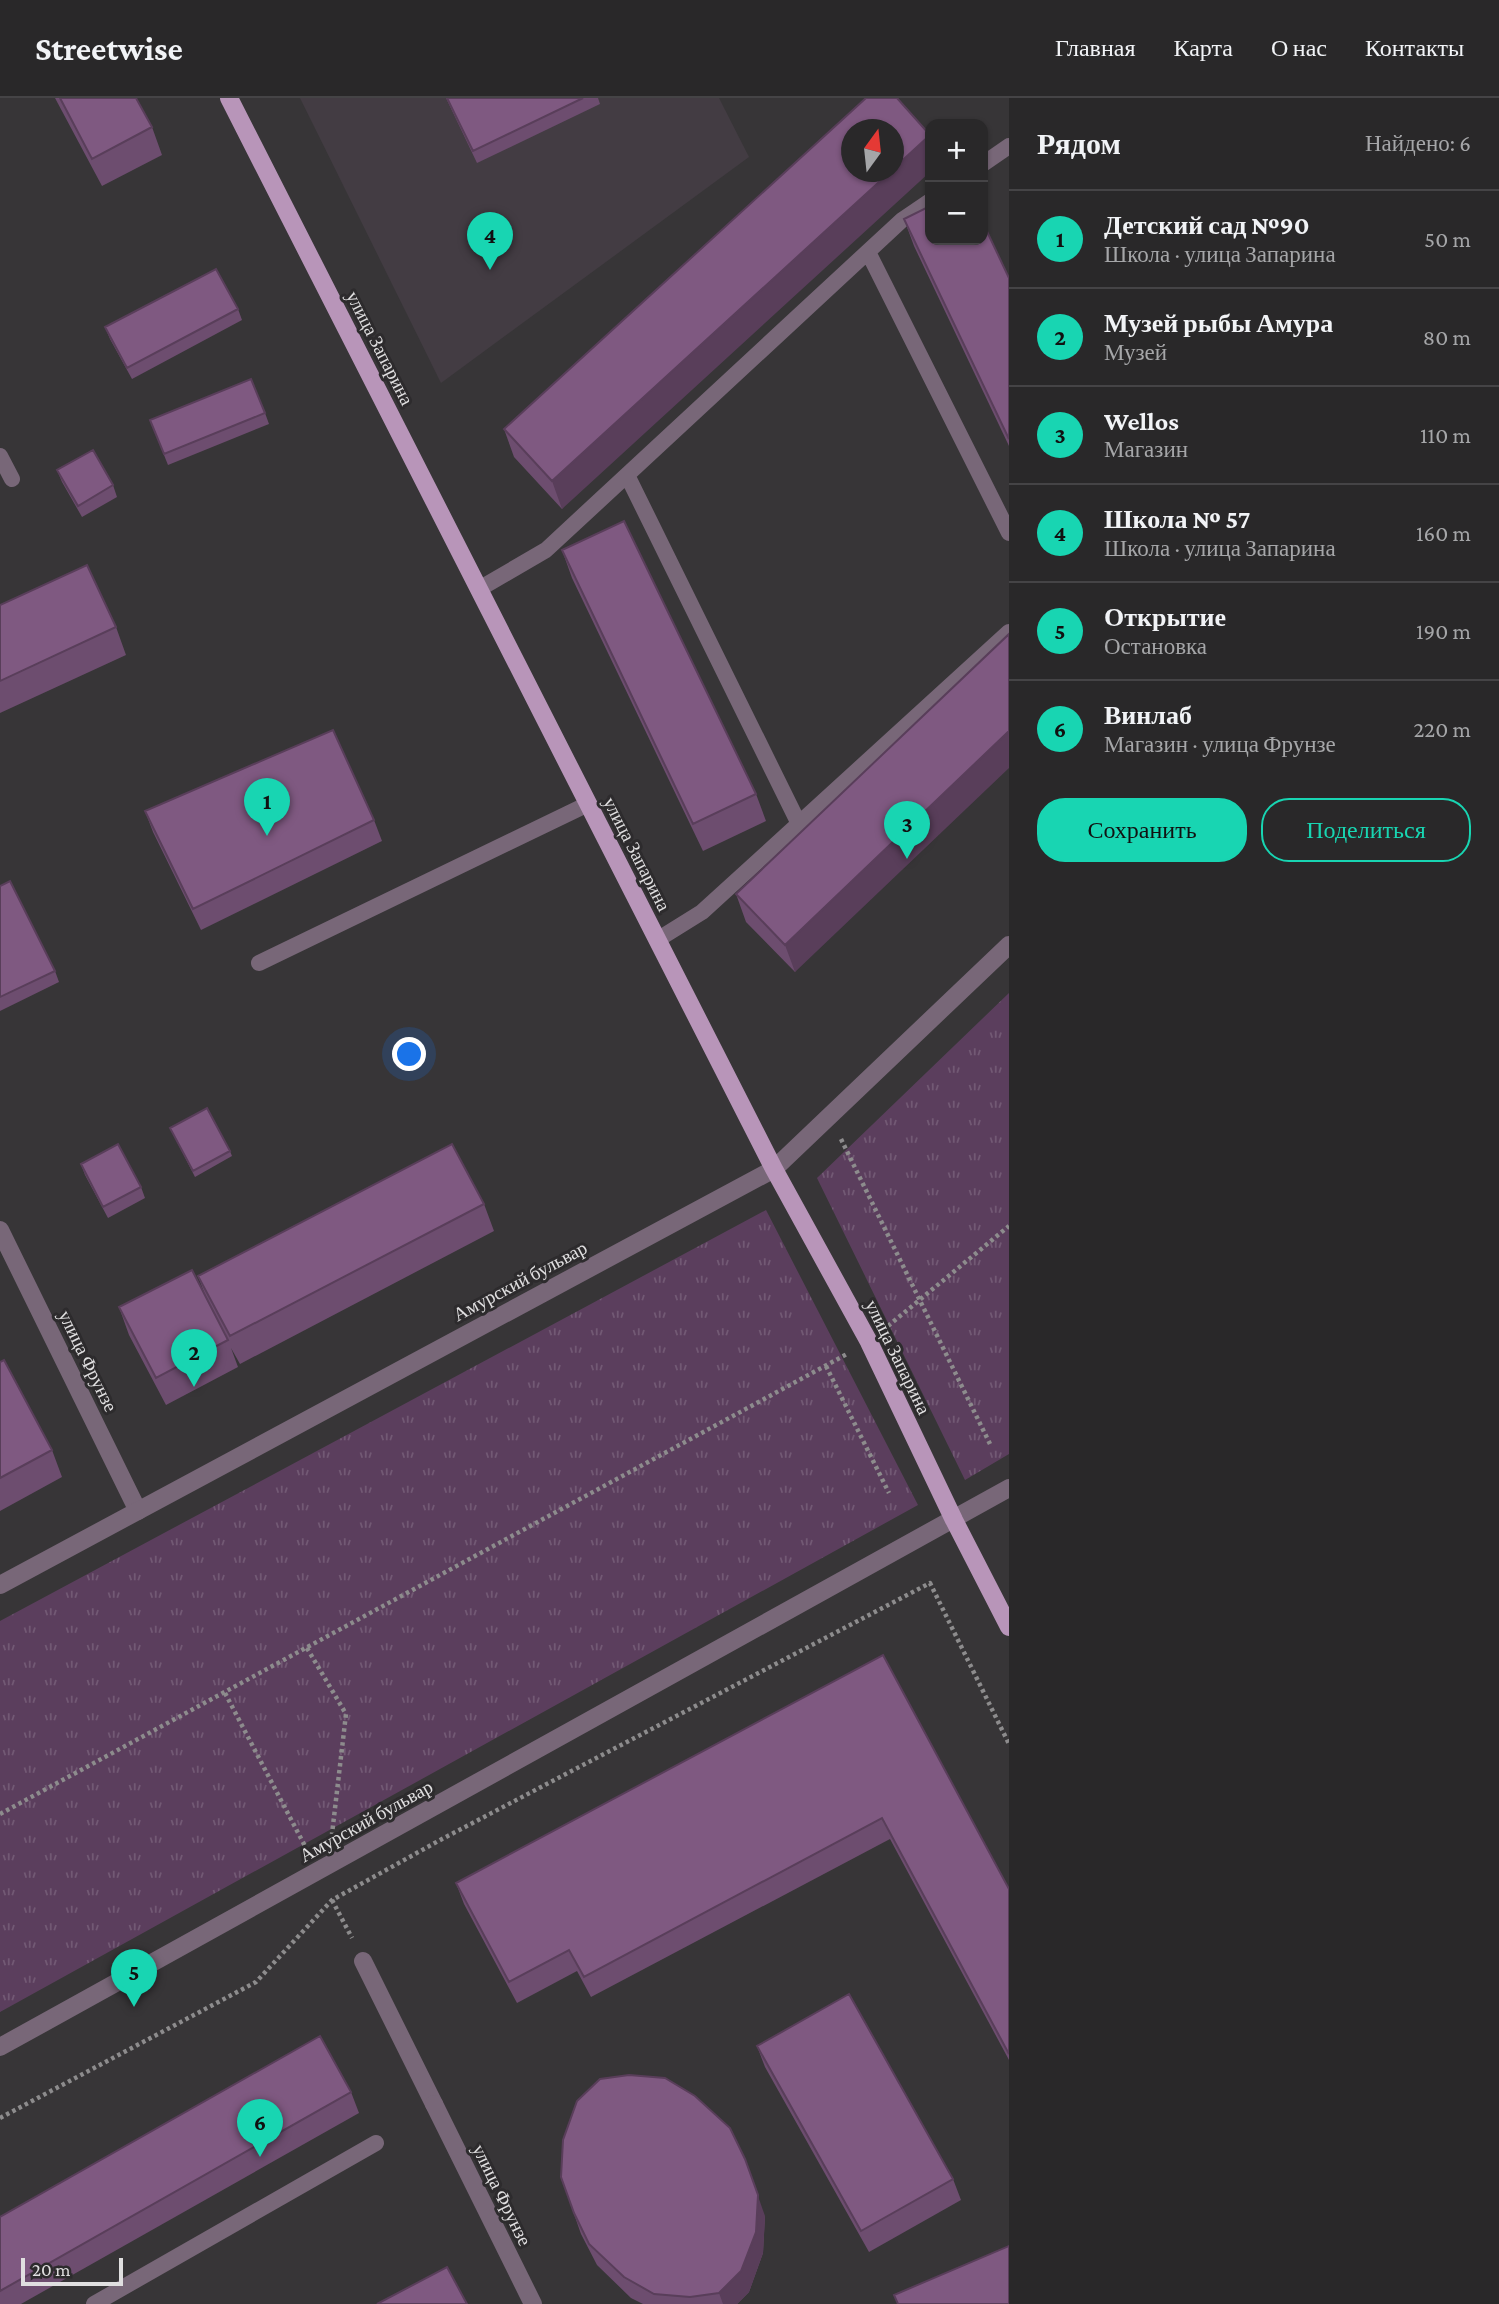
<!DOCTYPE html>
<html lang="ru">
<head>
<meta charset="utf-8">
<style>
	body { margin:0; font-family:"Crimson Pro",serif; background:#313031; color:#f1f3f6 }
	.controls { position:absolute; right:21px; top:21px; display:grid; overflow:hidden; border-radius:14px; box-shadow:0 2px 5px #0004 }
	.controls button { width:63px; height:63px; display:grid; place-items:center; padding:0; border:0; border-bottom:2px solid #454446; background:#292829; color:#f1f3f6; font:35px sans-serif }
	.compass { position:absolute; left:841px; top:21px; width:63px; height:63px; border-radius:50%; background:#292829; box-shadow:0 2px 5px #0004; rotate:15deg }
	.scale { position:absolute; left:21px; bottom:18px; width:102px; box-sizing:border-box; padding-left:7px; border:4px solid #e0dfe0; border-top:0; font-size:19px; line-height:24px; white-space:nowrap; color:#e0dfe0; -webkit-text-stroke:5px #2d2b2d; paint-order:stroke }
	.you { position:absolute; left:410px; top:957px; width:24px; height:24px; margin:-18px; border:5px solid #fff; border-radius:50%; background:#1a73e8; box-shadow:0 0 0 10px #1a73e833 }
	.badge { display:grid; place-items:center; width:46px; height:46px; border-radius:50%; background:#18d5b2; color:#111; font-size:23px; font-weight:700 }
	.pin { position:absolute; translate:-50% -58px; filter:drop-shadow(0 2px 4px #0008) }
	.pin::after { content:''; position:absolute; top:37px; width:24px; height:21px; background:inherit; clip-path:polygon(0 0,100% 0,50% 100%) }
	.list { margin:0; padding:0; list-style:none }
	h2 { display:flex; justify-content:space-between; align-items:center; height:91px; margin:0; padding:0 28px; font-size:30px }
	h2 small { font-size:23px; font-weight:400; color:#a5a6a8 }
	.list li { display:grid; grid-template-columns:46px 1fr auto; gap:21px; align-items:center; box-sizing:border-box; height:98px; padding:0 28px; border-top:2px solid #454446 }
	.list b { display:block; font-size:26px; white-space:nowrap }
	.list p { margin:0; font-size:23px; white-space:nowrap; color:#a5a6a8 }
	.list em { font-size:23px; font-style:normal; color:#a5a6a8 }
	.actions { display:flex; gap:14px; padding:21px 28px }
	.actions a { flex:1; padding:16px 0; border:2px solid #18d5b2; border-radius:28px; text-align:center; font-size:24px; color:#18d5b2 }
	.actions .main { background:#18d5b2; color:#111 }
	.map { position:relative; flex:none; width:1009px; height:2206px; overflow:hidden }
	header { display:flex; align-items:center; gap:42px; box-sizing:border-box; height:98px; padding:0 35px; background:#292829; border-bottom:2px solid #454446 }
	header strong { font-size:33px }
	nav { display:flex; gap:38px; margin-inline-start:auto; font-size:24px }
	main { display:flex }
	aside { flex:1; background:#292829 }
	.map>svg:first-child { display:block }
	.built { fill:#433c43 }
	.park { fill:url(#park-tufts) }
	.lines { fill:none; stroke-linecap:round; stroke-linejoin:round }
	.path { stroke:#8d8c8d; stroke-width:4.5; stroke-dasharray:3.5 3.5; stroke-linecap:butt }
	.service { stroke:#786778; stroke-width:16 }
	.pedestrian { stroke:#786778; stroke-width:18 }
	.minor { stroke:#786778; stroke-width:18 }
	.tertiary { stroke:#786778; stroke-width:18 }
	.primary { stroke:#b895b9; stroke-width:18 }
	.wall { fill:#6d4d6f }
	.shaded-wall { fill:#593e5a }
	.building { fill:#7f5981; stroke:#593e5a; stroke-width:2 }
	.labels { text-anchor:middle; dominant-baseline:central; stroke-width:6; stroke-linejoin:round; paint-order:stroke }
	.street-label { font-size:19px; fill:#e0dfe0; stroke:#2d2b2d }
</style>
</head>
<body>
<header>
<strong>Streetwise</strong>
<nav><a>Главная</a><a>Карта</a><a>О нас</a><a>Контакты</a></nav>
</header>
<main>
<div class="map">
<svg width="1009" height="2206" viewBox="0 0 1009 2206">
	<defs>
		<pattern id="park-tufts" width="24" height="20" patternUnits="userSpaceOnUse" patternTransform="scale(1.75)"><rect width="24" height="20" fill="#5b3e5d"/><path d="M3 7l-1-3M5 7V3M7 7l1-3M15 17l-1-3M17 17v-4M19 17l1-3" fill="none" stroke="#725974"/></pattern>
	</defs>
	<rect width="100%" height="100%" fill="#373537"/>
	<path class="built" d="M300 0H719L749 59 441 285Z"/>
	<path class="park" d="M1009 895V1356L965 1382 817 1080Z
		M766 1112 918 1407 0 1914V1523Z"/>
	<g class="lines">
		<path class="path" d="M841 1041 990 1346
			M888 1228 1009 1128
			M826 1268 889 1395
			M307 1550 346 1616 332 1736
			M225 1595 306 1750
			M0 1716 847 1256
			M332 1802 352 1840
			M0 2020 256 1884 332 1802 442 1741 930 1485 1009 1646"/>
		<path class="service" d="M983 66 1009 48
			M868 154 1009 435
			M0 358 12 381
			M627 377 799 726
			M479 491 546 452 902 122 930 103
			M657 842 702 814 1009 534
			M259 865 588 706
			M94 2206 376 2045"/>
		<path class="pedestrian" d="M363 1863 434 2006"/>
		<path class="minor" d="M0 1132 138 1413
			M434 2006 533 2206"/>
		<path class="tertiary" d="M0 1487 774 1071 1009 847
			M0 1949 1009 1390"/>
		<path class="primary" d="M229 0 774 1071 869 1244 954 1422 1009 1529"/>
	</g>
	<path class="wall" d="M55 0H136L152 29 162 57 102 88Z
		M446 0H598L600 6 477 65Z
		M866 0 562 411 514 359 504 331Z
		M904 121 1009 180V348L914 148Z
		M238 211 242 222 132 281 110 241 105 229Z
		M265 315 269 326 168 367 150 322Z
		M57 372 113 387 117 399 82 419 62 384Z
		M562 452 756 696 766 723 703 753 572 480Z
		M0 507 116 529 126 557 0 615Z
		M1009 536 795 874 746 824 736 796Z
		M145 713 374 722 382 743 201 832 153 734Z
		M0 788 55 873 59 884 0 913Z
		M170 1030 230 1053 232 1058 195 1079Z
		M81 1066 141 1089 145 1100 108 1120 85 1077Z
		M484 1106 494 1133 240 1266 231 1250 238 1269 166 1307 129 1237 119 1209 205 1197 198 1178Z
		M0 1264 52 1352 62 1379 0 1413Z
		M883 1557 1009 1791V1962L890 1741 591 1899 577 1873 517 1905 464 1806 456 1785Z
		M757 1948 953 2081 961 2102 869 2154 765 1969Z
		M351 1994 359 2015 21 2206H0V2119Z
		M561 2079 765 2118 763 2155 749 2194 737 2206H643L631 2200 597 2167 581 2136Z"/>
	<path class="shaded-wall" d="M930 37V74L562 411 552 383 890 74H893V71Z
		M1009 633V670L795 874 785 847Z
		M745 2061 765 2118 763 2155 749 2194 737 2206H723L719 2195Z"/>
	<path class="building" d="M60 0H136L152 29 92 61Z
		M447 0H583L473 53Z
		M866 0H897L930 37 893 71V32H851V74H890L552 383 504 331Z
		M930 108V142H983V125L1009 180V341L904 121Z
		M216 171 238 211 127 270 105 229Z
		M251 281 265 315 164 356 150 322Z
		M93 352 113 387 78 408 57 372Z
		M624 423 756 696 693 726 562 452Z
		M87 467 116 529 0 583V507Z
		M1009 536V633L785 847 736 796Z
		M333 632 374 722 193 811 145 713Z
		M10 783 55 873 0 899V788Z
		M207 1010 230 1053 193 1073 170 1030Z
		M118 1046 141 1089 103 1109 81 1066Z
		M452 1046 484 1106 230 1238 198 1178Z
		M192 1172 228 1242 156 1280 119 1209Z
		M4 1262 52 1352 0 1380V1264Z
		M883 1557 1009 1791V1956L882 1720 584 1879 569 1852 509 1884 456 1785Z
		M849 1896 953 2081 861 2133 757 1948Z
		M320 1938 351 1994 0 2193V2119Z
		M629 1977 665 1980 695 1998 730 2030 745 2061 758 2097 756 2134 741 2173 719 2195 690 2199 654 2196 624 2179 589 2146 574 2115 561 2079 563 2042 577 2003 600 1981Z
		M1009 2148V2206H898L894 2197Z
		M447 2169 467 2206H377Z"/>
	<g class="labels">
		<g class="street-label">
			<text transform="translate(380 250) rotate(63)">улица Запарина</text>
			<text transform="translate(637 756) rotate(63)">улица Запарина</text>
			<text transform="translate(520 1183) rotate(-28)">Амурский бульвар</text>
			<text transform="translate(898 1259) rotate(64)">улица Запарина</text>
			<text transform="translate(88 1263) rotate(64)">улица Фрунзе</text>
			<text transform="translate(366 1723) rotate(-29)">Амурский бульвар</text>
			<text transform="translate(502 2097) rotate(64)">улица Фрунзе</text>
		</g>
	</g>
</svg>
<div class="controls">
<button>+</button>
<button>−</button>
</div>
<svg class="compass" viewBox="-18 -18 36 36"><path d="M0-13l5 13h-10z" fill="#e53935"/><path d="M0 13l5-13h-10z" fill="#a5a6a8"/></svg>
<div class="scale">20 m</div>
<div class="you"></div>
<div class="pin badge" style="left:267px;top:738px">1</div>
<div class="pin badge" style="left:194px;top:1289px">2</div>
<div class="pin badge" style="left:907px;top:761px">3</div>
<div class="pin badge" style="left:490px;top:172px">4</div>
<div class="pin badge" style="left:134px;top:1909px">5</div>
<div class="pin badge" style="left:260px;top:2059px">6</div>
</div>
<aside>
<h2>Рядом<small>Найдено: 6</small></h2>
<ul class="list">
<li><span class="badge">1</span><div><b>Детский сад №90</b><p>Школа · улица Запарина</p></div><em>50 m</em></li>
<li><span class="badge">2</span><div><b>Музей рыбы Амура</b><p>Музей</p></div><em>80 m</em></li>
<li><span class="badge">3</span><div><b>Wellos</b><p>Магазин</p></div><em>110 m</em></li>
<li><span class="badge">4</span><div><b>Школа № 57</b><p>Школа · улица Запарина</p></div><em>160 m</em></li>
<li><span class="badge">5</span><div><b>Открытие</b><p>Остановка</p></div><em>190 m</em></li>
<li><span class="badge">6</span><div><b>Винлаб</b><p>Магазин · улица Фрунзе</p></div><em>220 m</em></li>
</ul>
<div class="actions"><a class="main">Сохранить</a><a>Поделиться</a></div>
</aside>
</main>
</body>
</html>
